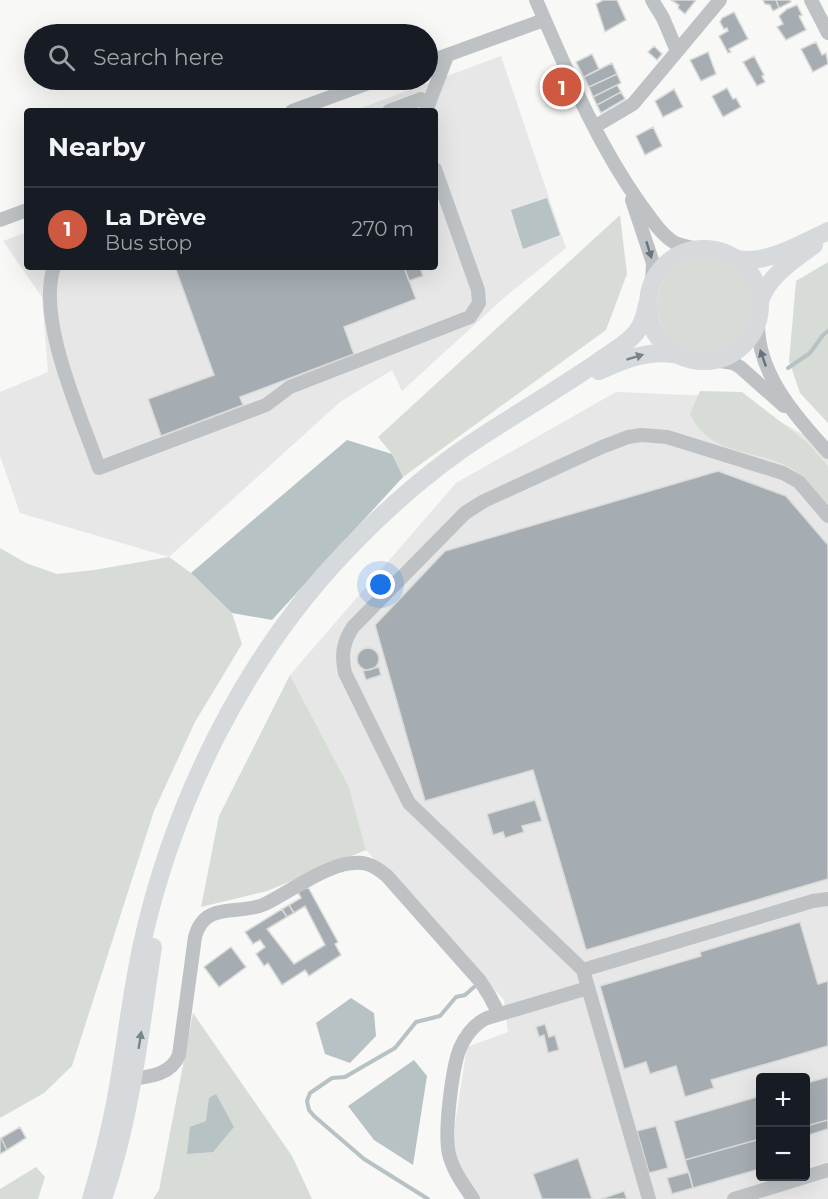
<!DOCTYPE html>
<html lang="en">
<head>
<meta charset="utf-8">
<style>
	body { margin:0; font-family:Montserrat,sans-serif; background:#20242c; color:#f1f3f6 }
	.controls { position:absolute; right:18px; bottom:18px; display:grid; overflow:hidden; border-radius:6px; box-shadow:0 6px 24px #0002 }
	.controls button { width:54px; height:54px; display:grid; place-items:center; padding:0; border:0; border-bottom:2px solid #363941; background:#171b24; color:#f1f3f6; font:30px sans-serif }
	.you { position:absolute; left:381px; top:585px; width:21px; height:21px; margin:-15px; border:4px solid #fff; border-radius:50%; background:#1a73e8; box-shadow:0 0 0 9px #1a73e833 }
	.badge { display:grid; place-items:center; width:39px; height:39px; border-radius:50%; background:#ce5940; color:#fff; font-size:20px; font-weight:700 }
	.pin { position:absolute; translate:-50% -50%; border:3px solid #fff; box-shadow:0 2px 6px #0006 }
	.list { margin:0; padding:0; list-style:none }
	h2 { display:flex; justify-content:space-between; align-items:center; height:78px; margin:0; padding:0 24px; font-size:26px }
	h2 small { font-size:20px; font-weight:400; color:#9ea1a6 }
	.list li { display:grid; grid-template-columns:39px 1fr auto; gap:18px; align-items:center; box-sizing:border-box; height:84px; padding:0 24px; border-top:2px solid #363941 }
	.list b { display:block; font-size:22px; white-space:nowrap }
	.list p { margin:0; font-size:20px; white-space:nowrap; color:#9ea1a6 }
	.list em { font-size:20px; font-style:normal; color:#9ea1a6 }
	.icon { flex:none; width:33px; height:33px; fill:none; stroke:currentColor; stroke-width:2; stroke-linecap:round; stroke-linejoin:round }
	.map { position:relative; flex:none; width:828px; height:1199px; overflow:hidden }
	.search { position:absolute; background:#171b24; box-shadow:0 6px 24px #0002; left:24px; top:24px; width:414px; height:66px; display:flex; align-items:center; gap:15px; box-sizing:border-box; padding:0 21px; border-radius:33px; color:#9ea1a6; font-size:22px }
	.panel { position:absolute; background:#171b24; box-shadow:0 6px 24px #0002; left:24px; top:108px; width:414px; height:162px; border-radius:6px }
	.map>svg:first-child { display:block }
	.built { fill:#e6e7e6; fill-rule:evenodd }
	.green { fill:#d8dcd6 }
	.water { fill:#b7c2c5 }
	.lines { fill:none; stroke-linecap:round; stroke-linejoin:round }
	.stream { stroke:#b7c2c5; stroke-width:4 }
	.building { fill:#a6adb2; stroke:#dadad8; stroke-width:1.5 }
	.minor { stroke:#bec2c5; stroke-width:14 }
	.major { stroke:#d6dadd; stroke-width:18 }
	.oneway { fill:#66757d }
	.oneway2 { fill:#77848b }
</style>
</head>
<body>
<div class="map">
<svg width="828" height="1199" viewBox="0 0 828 1199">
	<rect width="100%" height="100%" fill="#f8f8f6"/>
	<path class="built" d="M501 56 566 248 506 296 402 391 392 370 340 402 169 557 20 513 0 456V392L48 372 42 297 3 241 27 232V267H435V111H353Z
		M616 392 735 397 828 448V1199H478L454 1158 455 1124 467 1047 508 1032 504 1000 366 850 349 787 290 675 456 483ZM760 1078H806V1176H760Z"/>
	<path class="green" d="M620 215 627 274 606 330 403 477 392 454 378 437Z
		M657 305a48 48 0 1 1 96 0a48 48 0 1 1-96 0Z
		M828 262V423L800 393 789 361 796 281Z
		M700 391 742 392 807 442 828 466V506C819 495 808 480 797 472 761 447 712 460 690 414Z
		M0 548 26 563 57 574 94 570 169 557 191 573 232 613 242 644 195 722 154 811 72 1066 44 1093 0 1118Z
		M290 675 349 787 366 850 267 891 201 907 219 816Z
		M193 1013 292 1156 312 1199H153L159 1190Z
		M36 1167 45 1177 38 1199H0V1189Z"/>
	<path class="water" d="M547 198 560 235 523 249 511 210Z
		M347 440 392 454 403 477 272 620 232 613 191 573Z
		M351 998 374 1013 376 1036 350 1063 325 1054 316 1023Z
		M414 1060 427 1076 413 1165 374 1140 348 1106Z
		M216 1094 234 1127 213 1152 187 1154 190 1127 206 1121 209 1098Z"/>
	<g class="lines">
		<path class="stream" d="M788 368 810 353 823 335 828 331
			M428 1199 364 1159 314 1116 309 1110 307 1101 310 1093 332 1078 345 1077 395 1048 416 1022 440 1016 456 997 465 995 474 987"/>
	</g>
	<path class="building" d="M603 0H617L626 20 605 32 596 4Z
		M671 0H696L685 14 678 8 679 5Z
		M763 0H776L779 8 773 11 770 5 765 4Z
		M776 0H790L791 2 779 8Z
		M797 5 802 15 799 16 806 30 786 40 777 27 783 24 779 16 787 9Z
		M734 12 748 39 729 49 731 52 728 53 719 36 728 31 727 28 724 29 720 22 722 18Z
		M816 42 822 55 826 53 828 64 813 72 801 49Z
		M654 46 662 54 657 60 648 52Z
		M708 52 716 74 701 81 690 60Z
		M592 54 599 69 584 77 576 62Z
		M754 56 764 75 762 76 765 82 757 86 743 62Z
		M612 63 617 74 589 87 584 77Z
		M617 74 621 83 593 97 589 87Z
		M617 85 621 92 597 105 593 97Z
		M727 88 733 99 736 98 741 107 723 117 712 96Z
		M674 89 683 107 663 117 655 101Z
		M621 92 625 99 601 113 597 105Z
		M653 127 662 146 645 155 636 136Z
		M175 267H404L416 299 344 327 354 354 240 397 243 405 161 436 148 399 214 375Z
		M404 267H420L423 276 409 281Z
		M718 471 786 496 828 545V879L586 950 533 770 425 801 375 625 445 551Z
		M357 659a11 11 0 1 1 22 0a11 11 0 1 1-22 0Z
		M379 667 381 675 366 680 363 671Z
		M535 800 542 821 522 826 524 832 505 838 503 832 493 835 487 814Z
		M308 887 338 942 335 944 341 955 309 976 305 970 282 985 268 963 264 966 256 954 265 947 260 940 253 944 245 932 282 909 287 917 267 929 294 964 325 945 305 906 294 913 289 905 301 898 298 892Z
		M289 905 294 913 287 917 282 909Z
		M800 922 818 984 828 981V1046L711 1080 714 1088 685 1097 676 1066 650 1074 646 1062 624 1069 600 986 701 956 700 952Z
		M231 947 246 967 219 987 204 967Z
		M545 1024 549 1037 555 1035 559 1050 548 1053 544 1035 539 1037 536 1027Z
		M828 1077V1120L806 1126V1083Z
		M760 1096V1139L685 1160 674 1121Z
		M828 1120V1129L806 1136V1126Z
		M656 1126 668 1168 649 1173 637 1131Z
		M20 1127 26 1138 7 1150 1 1138Z
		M1 1138 7 1150 0 1154V1139Z
		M760 1139V1169L693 1188 685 1160Z
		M578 1158 592 1199H542L533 1174Z
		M689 1172 693 1188 672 1194 667 1178Z
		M624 1191 627 1199H601Z"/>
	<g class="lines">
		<path class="minor" d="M536 0C567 71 596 142 641 205 651 218 661 235 675 243 682 246 690 247 697 249
			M652 0 663 18 677 51
			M811 0 828 33
			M428 62 544 20
			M292 111 377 80
			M389 111 421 99
			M426 111 447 56
			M594 127 633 104 720 0
			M632 200 653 263 652 283
			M0 220 27 210
			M54 267C36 319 81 416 99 468L266 405 290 387 470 317 479 303 478 290 435 169
			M758 320C756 373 795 415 828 452
			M714 360 733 363 740 367 784 406
			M583 970 409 803 345 673C341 655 343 642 353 627L465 513 484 501 602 447 628 437 641 435 667 437 783 473 799 482 828 516
			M124 1080C145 1077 170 1077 179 1055L195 937C205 900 239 916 265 904 292 891 336 856 367 864 375 866 381 871 387 876L480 981 489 995 499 1014
			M473 1199C464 1185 453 1171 449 1154 444 1133 452 1068 460 1048 466 1035 474 1024 487 1018L588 988
			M649 1199 583 970 813 901 828 899
			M734 1199 828 1170"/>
		<path class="major" d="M648 305a56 56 0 1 1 112 0a56 56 0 1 1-112 0Z
			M735 258C762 267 803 243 828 231
			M760 301C769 275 793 261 814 245
			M599 371C625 359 650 349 679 355
			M91 1199C100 1169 108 1139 114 1108 125 1053 130 998 142 944 174 800 245 656 347 550 389 506 436 465 487 433 523 410 559 388 595 364 607 355 620 348 631 338 641 329 645 317 647 304
			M103 1199C131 1118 140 1032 153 947"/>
	</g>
	<defs><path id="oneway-solid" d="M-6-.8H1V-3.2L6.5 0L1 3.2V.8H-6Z" transform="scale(1.5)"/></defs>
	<g class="oneway">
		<use href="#oneway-solid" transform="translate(649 250) rotate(73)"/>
		<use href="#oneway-solid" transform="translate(763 358) rotate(-109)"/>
	</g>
	<g class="oneway2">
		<use href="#oneway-solid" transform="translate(635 357) rotate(-17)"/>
		<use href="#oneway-solid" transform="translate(140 1040) rotate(-81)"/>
	</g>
</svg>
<div class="controls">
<button>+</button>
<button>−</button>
</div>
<div class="you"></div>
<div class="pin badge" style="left:562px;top:87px">1</div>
<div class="search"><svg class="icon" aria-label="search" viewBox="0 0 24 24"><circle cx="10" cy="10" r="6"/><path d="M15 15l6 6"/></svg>Search here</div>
<section class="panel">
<h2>Nearby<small></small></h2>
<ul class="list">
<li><span class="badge">1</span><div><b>La Drève</b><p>Bus stop</p></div><em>270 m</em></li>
</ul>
</section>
</div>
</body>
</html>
